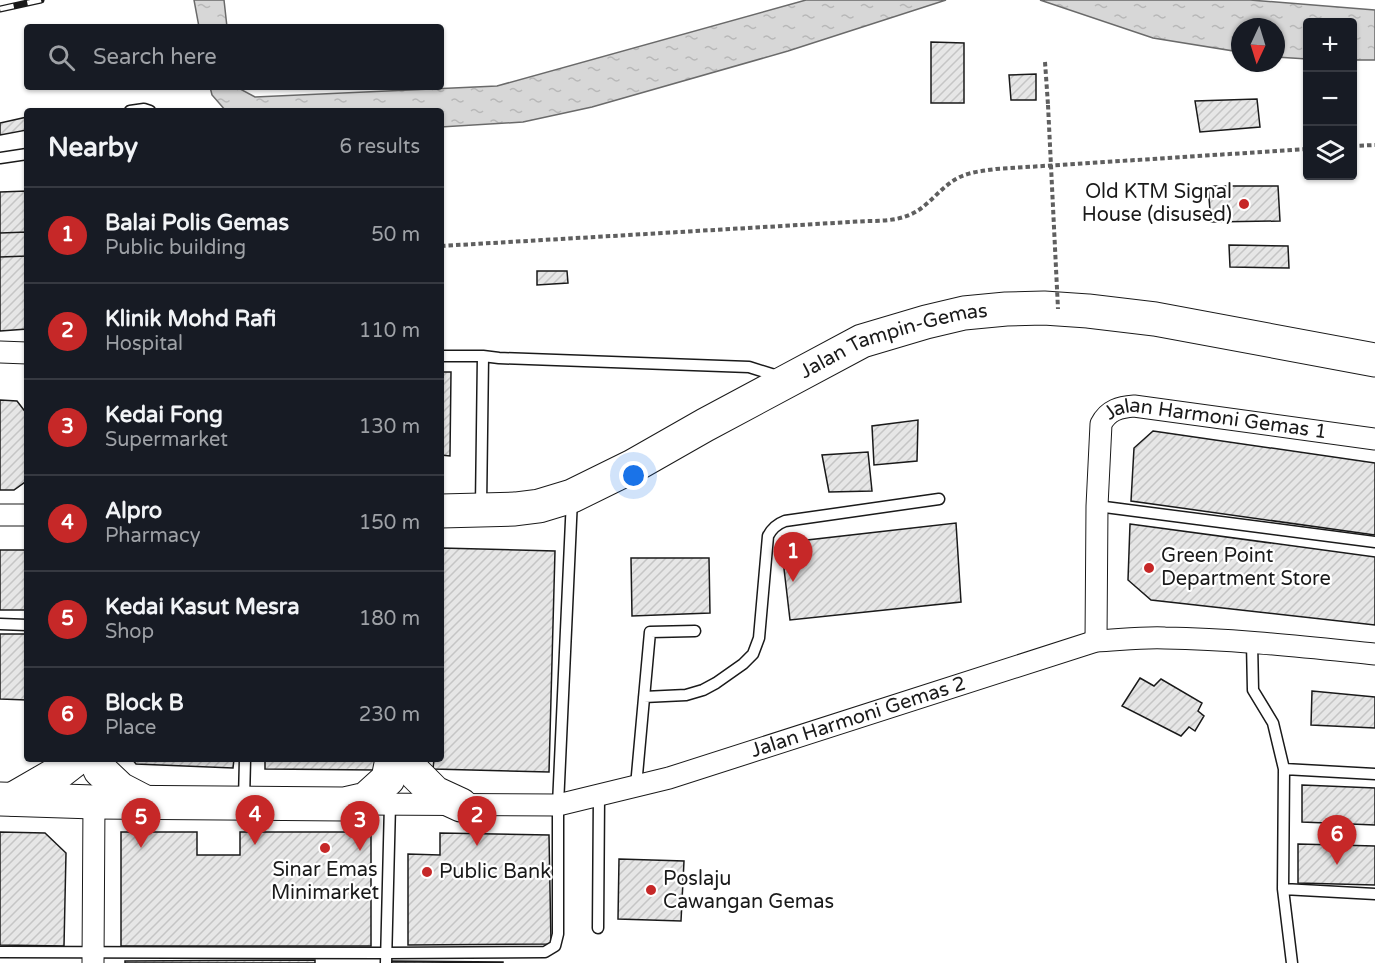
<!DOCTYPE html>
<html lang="en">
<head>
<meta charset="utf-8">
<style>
	body { margin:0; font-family:"Varela Round",sans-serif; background:#242831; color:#f1f3f6 }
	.controls { position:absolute; right:18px; top:18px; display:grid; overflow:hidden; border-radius:6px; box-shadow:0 2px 4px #0004 }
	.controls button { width:54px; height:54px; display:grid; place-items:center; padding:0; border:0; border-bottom:2px solid #363941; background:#171b24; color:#f1f3f6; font:30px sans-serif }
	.compass { position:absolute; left:1231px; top:18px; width:54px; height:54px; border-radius:50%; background:#171b24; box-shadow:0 2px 4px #0004; rotate:184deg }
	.you { position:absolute; left:634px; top:476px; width:21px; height:21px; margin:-15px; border:4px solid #fff; border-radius:50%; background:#1a73e8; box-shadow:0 0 0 9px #1a73e833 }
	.badge { display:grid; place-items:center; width:39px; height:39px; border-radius:50%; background:#c62828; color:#fff; font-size:20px; font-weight:700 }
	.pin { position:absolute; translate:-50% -50px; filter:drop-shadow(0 2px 3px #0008) }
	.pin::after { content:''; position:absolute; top:32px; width:21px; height:18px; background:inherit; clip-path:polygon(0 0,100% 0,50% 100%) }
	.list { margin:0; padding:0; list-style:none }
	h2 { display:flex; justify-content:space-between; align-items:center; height:78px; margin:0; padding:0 24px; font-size:26px }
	h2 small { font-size:20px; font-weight:400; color:#9ea1a6 }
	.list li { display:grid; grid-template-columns:39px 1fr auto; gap:18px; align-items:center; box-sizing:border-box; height:96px; padding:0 24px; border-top:2px solid #363941 }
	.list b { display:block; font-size:22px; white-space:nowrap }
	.list p { margin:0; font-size:20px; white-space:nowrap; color:#9ea1a6 }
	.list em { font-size:20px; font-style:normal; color:#9ea1a6 }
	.icon { flex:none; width:33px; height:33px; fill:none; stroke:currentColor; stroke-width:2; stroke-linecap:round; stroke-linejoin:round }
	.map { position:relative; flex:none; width:1375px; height:963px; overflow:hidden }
	.search { position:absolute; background:#171b24; box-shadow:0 2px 4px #0004; left:24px; top:24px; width:420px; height:66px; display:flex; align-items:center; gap:15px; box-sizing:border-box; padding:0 21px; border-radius:6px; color:#9ea1a6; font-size:22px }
	.panel { position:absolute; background:#171b24; box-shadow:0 2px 4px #0004; left:24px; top:108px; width:420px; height:654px; border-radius:6px }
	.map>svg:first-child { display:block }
	.water { fill:url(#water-ripples); stroke:#6a6a6a; stroke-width:1.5 }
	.building { fill:url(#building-hatch); stroke:#1a1a1a; stroke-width:1.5 }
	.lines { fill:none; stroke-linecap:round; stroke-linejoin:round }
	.lane-casing { stroke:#1a1a1a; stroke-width:13 }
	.street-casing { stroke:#1a1a1a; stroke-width:23 }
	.highway-casing { stroke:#1a1a1a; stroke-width:35 }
	.path { stroke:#5f5f5f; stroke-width:4; stroke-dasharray:4.5 3; stroke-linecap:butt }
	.lane { stroke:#fff; stroke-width:10 }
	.street { stroke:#fff; stroke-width:21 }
	.highway { stroke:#fff; stroke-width:33 }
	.rail-casing { stroke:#1a1a1a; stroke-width:7 }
	.rail { stroke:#fff; stroke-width:4.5; stroke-dasharray:14; stroke-linecap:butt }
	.path-bridge { stroke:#5f5f5f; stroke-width:4; stroke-dasharray:4.5 3; stroke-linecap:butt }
	.poi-dot { fill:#c62828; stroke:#fff; stroke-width:2 }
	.labels { text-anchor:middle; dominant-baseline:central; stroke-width:4.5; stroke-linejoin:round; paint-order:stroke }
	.poi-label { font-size:20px; fill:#1a1a1a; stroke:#fff; text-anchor:start }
	.street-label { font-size:20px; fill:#1a1a1a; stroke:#fff }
</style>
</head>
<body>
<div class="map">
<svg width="1375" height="963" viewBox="0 0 1375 963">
	<defs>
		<pattern id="water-ripples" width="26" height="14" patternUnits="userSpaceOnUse" patternTransform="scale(1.5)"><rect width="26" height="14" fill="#d7d7d7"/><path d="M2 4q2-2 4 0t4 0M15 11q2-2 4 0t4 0" fill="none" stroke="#b8b8b8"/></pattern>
		<pattern id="building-hatch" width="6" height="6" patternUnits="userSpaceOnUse" patternTransform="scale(1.5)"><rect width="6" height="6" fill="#e6e6e6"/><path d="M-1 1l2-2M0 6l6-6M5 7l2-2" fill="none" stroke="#c5c5c5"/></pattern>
	</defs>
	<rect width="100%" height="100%" fill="#fff"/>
	<path class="water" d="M194 0H224L227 27H199Z
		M806 0H946L788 51 592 107 523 122 441 127V111H226L212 95 210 87H238L240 89 255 97 497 86Z
		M1040 0H1250L1375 10V60H1353L1352 22H1308L1307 59 1276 57V27H1240V52L1153 38Z"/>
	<path class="building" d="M931 42 964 43V103H931Z
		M1036 74V100H1011L1009 75Z
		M1257 99 1260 127 1200 132 1195 101Z
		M27 117V130L0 135V123Z
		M1208 186H1278L1280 221 1211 222Z
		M27 191V329L0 331V192Z
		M27 232V256L0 257V233Z
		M1229 245 1288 246 1289 268 1230 267Z
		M537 271H567L568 283 537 285Z
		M441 372H451L450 456 441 455Z
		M0 400 17 401 27 414 25 482 14 490H0Z
		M918 420 917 461 874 465 872 426Z
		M1153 431 1375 463V535L1131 501 1134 448Z
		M868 452 872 491 829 492 822 455Z
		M956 523 961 602 790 620 781 543Z
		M1130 524 1375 557V625L1151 600 1128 580Z
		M441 548 555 551 549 772 433 769 434 759H441Z
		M0 550H24L27 553V610H0Z
		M631 558H709L710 613 632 616Z
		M0 634H27V700L0 699Z
		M1140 678 1154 686 1161 679 1202 703 1198 711 1204 716 1195 731 1189 727 1181 736 1122 706Z
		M1312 691 1375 697V728L1311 725Z
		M132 759H234L233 768 136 764Z
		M265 759H377V770L265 769Z
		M1302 785 1375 788V825L1302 822Z
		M0 832 45 833 66 853 64 946 0 945Z
		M121 832H197V855H240V832H371V946H121Z
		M440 833 549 835 551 944 408 945V854L440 855Z
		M1298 844 1375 846V885L1298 883Z
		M619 859 684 861 681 921 618 919Z
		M315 960V963H125V961Z
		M390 961 503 962V963H390Z"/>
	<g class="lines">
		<defs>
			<path id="lane" d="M130 111 144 109 150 111
				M0 158 27 154
				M441 356H483L499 358 749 367 781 377
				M481 506 483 356
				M1097 506 1375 542
				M0 624 27 625
				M1252 642 1253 690 1273 723 1284 769 1283 889 1292 963
				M644 697 686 695 703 690 716 683 743 664 753 654 759 638 768 536C772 528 777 524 785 521L939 499
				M1284 769 1375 774
				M636 786 650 632 695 631
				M244 800 245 759
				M1283 889 1375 894
				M598 928 599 796
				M0 952 386 953 545 952 555 946 558 934V805L572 499
				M386 963 390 804"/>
			<g id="street">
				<path d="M0 352 27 353"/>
				<path d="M0 515H27"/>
				<path id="s1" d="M1096 641 1097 506 1101 424C1108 410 1120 407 1134 406L1375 439"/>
				<path id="s2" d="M357 804 558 805 669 778 1096 641C1119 640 1142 637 1165 638 1235 639 1305 647 1375 654"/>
				<path d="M93 963 94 802"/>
			</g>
			<g id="highway">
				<path id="s3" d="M441 511 515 509 539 506 572 496 633 466 705 425 862 341 926 322 964 313 1006 309 1044 308 1088 311 1155 319 1375 360"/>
				<path d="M96 759 100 770 120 789 145 802"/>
				<path d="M404 759 416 774 435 793 461 805"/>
				<path d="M0 799 94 802 344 804 366 799 388 779 392 759"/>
				<path d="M13 799 58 773 76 759"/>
			</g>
		</defs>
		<use href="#lane" class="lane-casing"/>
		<use href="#street" class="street-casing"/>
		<use href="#highway" class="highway-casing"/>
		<path class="path" d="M1045 62 1048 105
			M1352 146 1375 145
			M441 246 867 221C887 221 908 220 924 206 935 197 944 186 956 179 968 172 982 171 996 169L1308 149"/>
		<use href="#lane" class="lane"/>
		<use href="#street" class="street"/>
		<use href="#highway" class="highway"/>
		<defs>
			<path id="rail" d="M0 9 41 0"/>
		</defs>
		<use href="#rail" class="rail-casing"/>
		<use href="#rail" class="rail"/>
		<path class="path-bridge" d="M1048 105 1058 309"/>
	</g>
	<g class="poi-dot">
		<circle cx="1244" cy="204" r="6"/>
		<circle cx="1149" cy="568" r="6"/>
		<circle cx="325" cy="848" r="6"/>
		<circle cx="427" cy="872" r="6"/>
		<circle cx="651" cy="890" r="6"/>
	</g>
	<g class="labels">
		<g class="poi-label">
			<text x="1232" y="192" text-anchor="end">Old KTM Signal<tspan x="1232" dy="23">House (disused)</tspan></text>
			<text x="1161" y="556">Green Point<tspan x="1161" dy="23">Department Store</tspan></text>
			<text x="325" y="870" text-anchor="middle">Sinar Emas<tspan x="325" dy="23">Minimarket</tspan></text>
			<text x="439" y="872">Public Bank</text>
			<text x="663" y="879">Poslaju<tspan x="663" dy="23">Cawangan Gemas</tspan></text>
		</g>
		<g class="street-label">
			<text stroke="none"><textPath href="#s3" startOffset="492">Jalan Tampin-Gemas</textPath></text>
			<text stroke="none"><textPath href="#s1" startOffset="339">Jalan Harmoni Gemas 1</textPath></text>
			<text stroke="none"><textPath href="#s2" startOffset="514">Jalan Harmoni Gemas 2</textPath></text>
		</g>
	</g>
</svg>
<div class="controls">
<button>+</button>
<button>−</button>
<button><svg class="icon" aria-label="layers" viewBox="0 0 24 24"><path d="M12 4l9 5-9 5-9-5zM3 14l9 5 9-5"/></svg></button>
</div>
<svg class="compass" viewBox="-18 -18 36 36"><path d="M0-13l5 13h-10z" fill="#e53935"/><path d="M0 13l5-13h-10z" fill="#9ea1a6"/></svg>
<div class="you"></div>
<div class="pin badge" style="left:793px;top:582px">1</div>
<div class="pin badge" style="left:477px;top:846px">2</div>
<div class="pin badge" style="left:360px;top:851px">3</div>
<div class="pin badge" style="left:255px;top:845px">4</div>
<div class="pin badge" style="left:141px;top:848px">5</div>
<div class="pin badge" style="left:1337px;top:865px">6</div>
<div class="search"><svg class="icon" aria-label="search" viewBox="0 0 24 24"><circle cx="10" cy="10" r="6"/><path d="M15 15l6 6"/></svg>Search here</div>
<section class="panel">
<h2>Nearby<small>6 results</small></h2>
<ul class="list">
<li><span class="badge">1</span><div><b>Balai Polis Gemas</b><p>Public building</p></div><em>50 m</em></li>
<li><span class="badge">2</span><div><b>Klinik Mohd Rafi</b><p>Hospital</p></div><em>110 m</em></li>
<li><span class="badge">3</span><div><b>Kedai Fong</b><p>Supermarket</p></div><em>130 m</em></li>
<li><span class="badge">4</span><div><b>Alpro</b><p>Pharmacy</p></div><em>150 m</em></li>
<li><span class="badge">5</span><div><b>Kedai Kasut Mesra</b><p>Shop</p></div><em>180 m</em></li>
<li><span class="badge">6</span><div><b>Block B</b><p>Place</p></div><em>230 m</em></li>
</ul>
</section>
</div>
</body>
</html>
